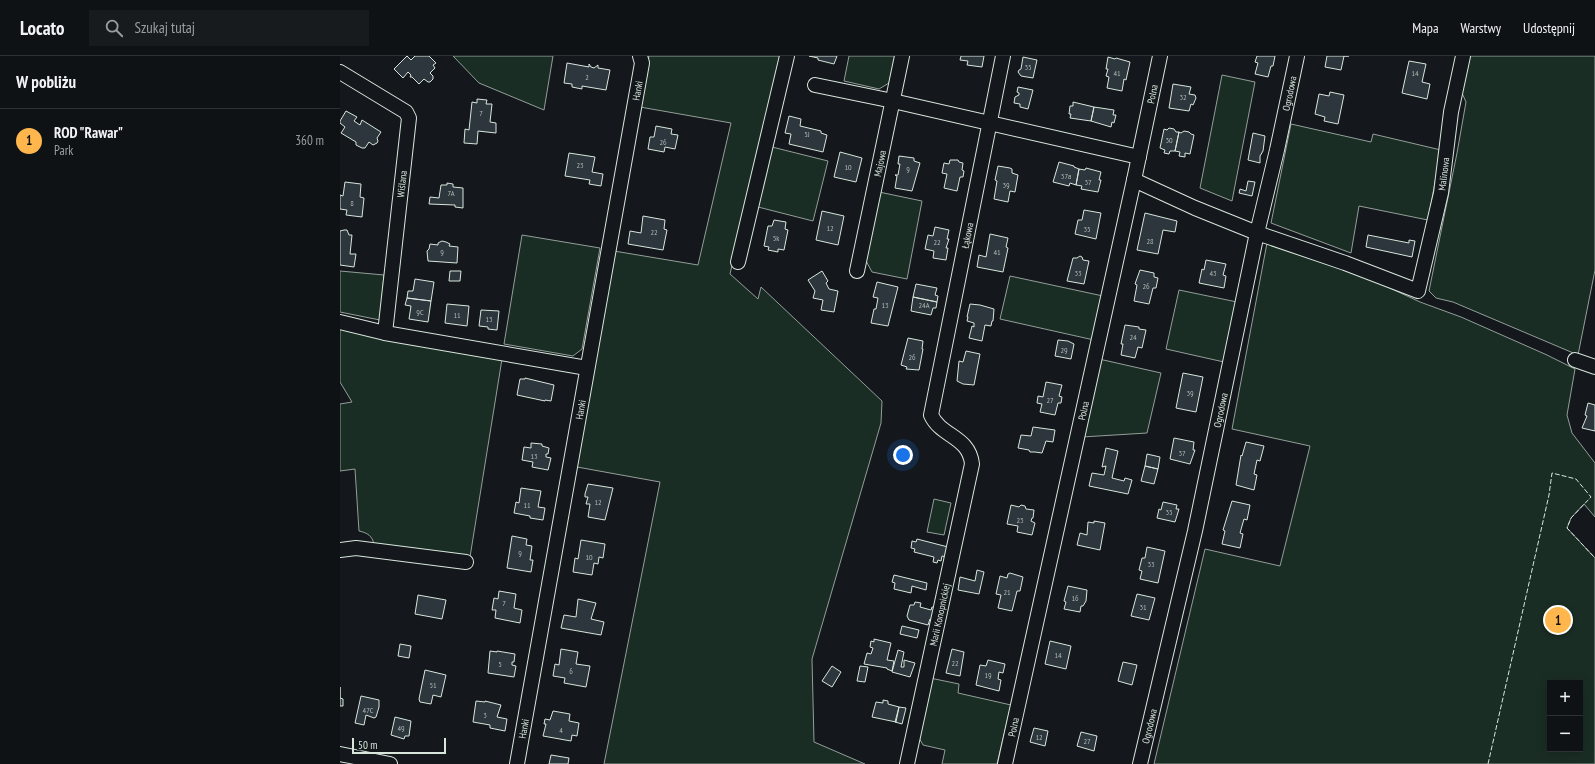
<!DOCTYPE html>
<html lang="pl">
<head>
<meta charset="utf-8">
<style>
	body { margin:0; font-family:"PT Sans Narrow",sans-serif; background:#181b1e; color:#f1f3f6 }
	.controls { position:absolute; right:12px; bottom:12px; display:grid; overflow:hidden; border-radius:0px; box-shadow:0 2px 10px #0003 }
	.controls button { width:36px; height:36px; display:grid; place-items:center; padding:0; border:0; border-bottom:1px solid #2f3234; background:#0f1215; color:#f1f3f6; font:20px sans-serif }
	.scale { position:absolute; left:12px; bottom:10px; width:94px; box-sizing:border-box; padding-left:4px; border:2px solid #d8e6dc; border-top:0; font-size:11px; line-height:14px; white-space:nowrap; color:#d8e6dc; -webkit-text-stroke:3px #14181c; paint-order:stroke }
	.you { position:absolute; left:563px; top:399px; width:14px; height:14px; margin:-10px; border:3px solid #fff; border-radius:50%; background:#1a73e8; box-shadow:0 0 0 6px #1a73e833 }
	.badge { display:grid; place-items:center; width:26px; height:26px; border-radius:50%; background:#ffb74d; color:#111; font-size:13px; font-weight:700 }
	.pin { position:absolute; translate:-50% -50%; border:2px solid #fff; box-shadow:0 1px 4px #0006 }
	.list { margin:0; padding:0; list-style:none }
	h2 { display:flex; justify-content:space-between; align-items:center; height:52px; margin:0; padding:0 16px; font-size:17px }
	h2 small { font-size:13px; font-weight:400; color:#9b9ea0 }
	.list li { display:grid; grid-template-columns:26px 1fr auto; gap:12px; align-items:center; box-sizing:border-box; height:64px; padding:0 16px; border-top:1px solid #2f3234 }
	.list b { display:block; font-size:15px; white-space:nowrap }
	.list p { margin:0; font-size:13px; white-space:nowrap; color:#9b9ea0 }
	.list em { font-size:13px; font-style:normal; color:#9b9ea0 }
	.icon { flex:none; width:22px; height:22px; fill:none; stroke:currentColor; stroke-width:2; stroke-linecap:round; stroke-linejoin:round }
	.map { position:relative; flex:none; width:1255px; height:708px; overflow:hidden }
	header { display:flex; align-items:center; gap:24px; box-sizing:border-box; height:56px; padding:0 20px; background:#0f1215; border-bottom:1px solid #2f3234 }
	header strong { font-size:19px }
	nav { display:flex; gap:22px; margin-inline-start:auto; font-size:14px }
	.search { width:280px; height:36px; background:#181b1e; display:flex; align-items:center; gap:10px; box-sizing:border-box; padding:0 14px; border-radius:0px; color:#9b9ea0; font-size:15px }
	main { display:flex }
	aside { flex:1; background:#0f1215 }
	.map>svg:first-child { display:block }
	.green { fill:#1a2d24; stroke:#939e99; fill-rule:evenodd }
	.building { fill:#2c363c; stroke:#d8e6dc }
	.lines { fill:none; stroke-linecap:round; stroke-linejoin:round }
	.minor-casing { stroke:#d8e6dc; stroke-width:16 }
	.minor { stroke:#14181c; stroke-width:14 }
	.fence { stroke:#d8e6dc; stroke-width:1; stroke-dasharray:5 2; stroke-linecap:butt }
	.labels { text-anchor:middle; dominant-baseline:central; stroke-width:3; stroke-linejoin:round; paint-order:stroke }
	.number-label { font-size:8px; fill:#adbab4 }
	.street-label { font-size:10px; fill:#d8e6dc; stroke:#14181c }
</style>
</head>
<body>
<header>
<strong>Locato</strong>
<div class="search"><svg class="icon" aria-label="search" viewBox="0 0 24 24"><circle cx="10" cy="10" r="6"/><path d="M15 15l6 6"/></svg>Szukaj tutaj</div>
<nav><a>Mapa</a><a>Warstwy</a><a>Udostępnij</a></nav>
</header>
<main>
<aside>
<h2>W pobliżu<small></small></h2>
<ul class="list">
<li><span class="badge">1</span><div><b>ROD &quot;Rawar&quot;</b><p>Park</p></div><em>360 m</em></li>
</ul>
</aside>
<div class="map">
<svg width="1255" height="708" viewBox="0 0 1255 708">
	<rect width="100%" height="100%" fill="#14181c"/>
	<path class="green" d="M113 0H213L204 54 139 27Z
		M309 0H441L390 218 418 243 421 231 542 345 541 367 472 603 474 686 525 708H264L320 426 237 411 274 195 358 209 391 67 300 51Z
		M509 0H555L549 27 539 33 504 25Z
		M1130 0H1255V214L1238 299 1113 246 1096 242 1089 235 1117 97 1126 46 1122 37Z
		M882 19 915 26 892 145 860 132Z
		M951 68 1031 86 1033 78 1101 94 1088 164 1019 150 1011 197 931 167Z
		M432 91 488 105 473 165 418 151Z
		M539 136 582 145 567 223 532 216 525 203Z
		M182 179 260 192 242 293 233 300 164 288Z
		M927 187 1024 220 1080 246 1121 261 1207 299 1235 313 1227 359 1232 377 1255 407V461L1244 448 1231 462 1227 472 1255 502V708H814L865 493 940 510 970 390 892 373ZM1210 627H1240V693H1210Z
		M0 215 44 219 40 264 0 256Z
		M670 220 763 240 754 284 660 263Z
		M839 234 897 246 884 306 826 293Z
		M0 273 162 303 130 501 34 488C32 480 28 477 19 475L15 413 0 415V348L12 346 0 326Z
		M759 303 821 317 807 377 742 381Z
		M594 443 611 447 604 479 587 476Z
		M590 622 619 628 618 637 671 649 657 708H602L605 694 583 689 578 680Z"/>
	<path class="building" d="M67 0 71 4 75 0H89L96 7 93 9 95 12 90 17 93 20V23L90 26H88L84 23 79 28 72 21H70L71 19 68 16 63 22 54 13Z
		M469 0H497L494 8 478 4V2Z
		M621 0H644L642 11 627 9 628 5 620 4Z
		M917 0H935L933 10H931L928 21 915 18 918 7 915 6Z
		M987 0H1009H1004L1001 14 985 11Z
		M683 1 697 4 693 22 681 20 678 16 679 14 681 13Z
		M768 1 775 3 776 2 790 6 786 24 784 23 782 35 767 32 769 21 766 20 768 13H766Z
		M1069 5 1086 8 1082 26 1090 28 1087 43 1062 37Z
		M227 7 249 11V8L251 11 254 12 258 9V12L270 14 266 34 242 30V33L232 31V28L224 27Z
		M833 28 851 31 849 38 855 39 856 42 853 49 851 48 849 55 829 52Z
		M678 31 693 34 688 53 680 51V48L674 47 675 41 679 39V37L677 36Z
		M990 36 1004 39 998 68 984 65 985 61 975 58 979 38 989 40Z
		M137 43 147 44 146 48H152L150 66 156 67V77L138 75 137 88 124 87 125 73 129 74 132 46 137 47Z
		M733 46 754 51 751 65 730 62 731 58H729L730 50H733Z
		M754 51 774 54 773 59H776L774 67 772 66 771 71 751 65Z
		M6 55 17 61 14 65 20 69 22 64 41 76 37 82 38 85 37 87 33 89 29 86 25 92H22L16 89V86L1 77 5 71 0 67V65Z
		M449 60 461 63 460 70 481 75V77L487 79 483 96 449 88 451 78 445 77Z
		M316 70 332 73 331 78 338 79 335 93 325 91 324 96 308 93 310 81H314Z
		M829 72 834 73 836 76H839L835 95H830L829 98 824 97 825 94 820 92 824 73 827 74Z
		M844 75 849 76 851 78 854 79 850 98 845 97V101L839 100 840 96 835 95 839 76 841 77Z
		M913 77 925 80 923 95 920 100V107L908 104Z
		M500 96 522 102 516 126 494 121Z
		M229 97 255 101 252 116 263 118 261 130 249 128 250 124 225 120Z
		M559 100 574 102V105L580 107 572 135 555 132 557 120 555 119H558L560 108H558Z
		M610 104H618L619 106 623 107 622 114 624 115 623 121H620L617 135 604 132 607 118 602 117 604 107 609 108Z
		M719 106 734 110V111L739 113 736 129 730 127 729 130 713 126Z
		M658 110 670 112 672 113V117L678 119 675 136 670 135 668 146 654 143 657 125 655 124Z
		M746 112 761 116 759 124H761L758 136 741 133 742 130 736 129 739 113 745 114Z
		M908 125 915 126 912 140 899 137 900 133 906 135Z
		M5 126 21 128 20 141 24 142 22 161 6 159 7 154 0 153V139L3 140Z
		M107 127 113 128V131L123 132V152L115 151V149L89 148 90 141 99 142 101 129H107Z
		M744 154 761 157 756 183 735 178 738 164H742Z
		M482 155 504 160 498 189 476 184Z
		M805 157 837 165 835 176 823 174 818 198 797 194Z
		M303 160 325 164 324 173 327 174 323 194 288 188 290 175 301 177Z
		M434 164 446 166 445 173 448 174 444 194 438 193V196L428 194 429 191 424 190 428 170H432Z
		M595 171 609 174 607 183H609L606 192H608L606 204 593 202 594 195 585 193 588 179 593 180Z
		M4 174H7L9 179H12L10 198H16L14 211 0 209V175Z
		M650 178 668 182 666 191 668 192 663 216 637 211 639 199 646 201Z
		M1028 179 1069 187V184L1075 185 1072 201 1026 191Z
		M102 185 106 186 110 188 109 190 118 191 117 207 88 205 87 195 89 193 90 188 98 189V187Z
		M740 200 742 201 743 204 749 205 744 228 727 225 733 202H737Z
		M866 204 886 208 883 219 886 220 884 232 859 227 862 213 864 214Z
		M800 214 814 217V221L818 222 816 232H813L809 248 794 245 797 229 795 228Z
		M110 215H121L120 225H109Z
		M482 215 488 225 486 227 489 233 498 235 494 256 481 254 483 244 473 242 475 235 468 224Z
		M75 223 94 226 91 245 67 242 68 235H73Z
		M537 226 558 231 548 270 531 267 534 253H536L538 242 533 241Z
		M576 228 597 232 595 239 598 240 597 246 573 241Z
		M573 241 597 246 596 252H593L591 259 571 255Z
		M67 242 91 245 88 266 69 263 71 250 65 249Z
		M107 248 129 250 127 270 105 267Z
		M630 248 640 249 654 253 653 265H652L651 270 645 269 642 285 629 282 632 270 634 271V267L627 265 628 261H627Z
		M141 254 159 255 157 274 148 273V271L139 270Z
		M785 269 799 271V273L806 274 802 292 798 291 795 302 781 299 783 288H781Z
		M568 282 583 285 582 293H583L579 314 566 313 567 311 561 309Z
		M718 284 728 285 734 288 731 303 715 300Z
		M626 295 640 298 634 329 623 328 617 325 619 305 623 306Z
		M843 317 863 321 856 356 836 352Z
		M185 322 214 329 211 345 205 344V345L177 339 180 323H185Z
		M706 326 722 329 719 340 722 341 721 347H718L715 359 700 356 702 348 697 347 698 340 703 341Z
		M1248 347 1255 349V375L1242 372 1247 360 1245 359Z
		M693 371 715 374 713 386 706 385 702 397 695 396H690L689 394 678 392 681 379 691 380Z
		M834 382 854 386 853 394H855L850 408 830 403Z
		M906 386 924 390 920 405 917 404 914 418 917 419 914 434 896 429 901 399 902 400Z
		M191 387 202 388V390L209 392 208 398H206V401L211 402 208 414 192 411 193 406 182 404 184 391 191 392Z
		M766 392 778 395 772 422 784 425 785 422 792 424 788 438 749 430 752 417 764 419 766 410 762 411Z
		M807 398 820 401 818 413 805 410Z
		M805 410 818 413 814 428 801 425Z
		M248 428 273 432 265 464 248 461 250 448H246L248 441H245V438Z
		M181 432 201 435 198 451 205 452 203 464 190 462V460L174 457 176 446 179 447Z
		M892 445 910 449 907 464 904 463 900 477 903 478 900 492 882 488 885 475 883 474Z
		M823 446 837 449 836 453H839L835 466 817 462 819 453 821 454Z
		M671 449 679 451 681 449 685 450 686 453 694 454 693 462H692L691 465 695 467 692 479 677 476 678 470 667 468Z
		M754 465 765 467 760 494 737 489 740 477 747 479 748 466 754 467Z
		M172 480 187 483 186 489 192 490 190 504H193L191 516 167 512Z
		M577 483 608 491 606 501 602 500 601 505 598 504 597 507 593 506 594 501 574 496 575 493 571 492 572 485 576 486Z
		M241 484 265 488 263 502 259 501 258 508 254 507 252 519 233 516 235 502 238 503Z
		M807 491 825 495 818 527 800 523 802 515 799 514 802 502H805Z
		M637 514 644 516 639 538 618 534 620 521 635 525Z
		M670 517 683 521 680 535H677L672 555 658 552 661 539 656 538 660 520 667 522 668 518Z
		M554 519 587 527 586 534 572 530 571 537 554 533 555 527 552 526Z
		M728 530 747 534 746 545 743 550H741L740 556 724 553 726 546 724 545Z
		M159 535 176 538 174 552 182 554 180 567 155 562 156 554H152L154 542 158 543Z
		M797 538 815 542 809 564 791 560Z
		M78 539 106 544 102 563 75 558Z
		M238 543 256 547 251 563 264 566 261 579 221 572 224 559 236 561Z
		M575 546 581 547 580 551 591 554 592 551 597 552 594 564 590 563 588 569 569 564 567 560 570 549H574Z
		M562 570 579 574 577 582 560 578Z
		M534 583 551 587 547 604 554 605 552 615 547 613V612L524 608 527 597 531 598 533 592 530 591 531 585 534 586Z
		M710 585 731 590 726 613 705 608Z
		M60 588 71 590 69 602 58 600Z
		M221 593 238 596 236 608 250 610 246 631 224 627 225 622 213 620 215 608 219 609Z
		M612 593 624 596 620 620 606 617Z
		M558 594 564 596 561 611H564V604L575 607 570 621 552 616Z
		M150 595 157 596V595L175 598 174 606H172V609L176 610 174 621 148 617Z
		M648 604 665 608 663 617 659 616 658 623 661 624 659 635 636 629 640 609 646 610Z
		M783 606 797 609 792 629 778 625Z
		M492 610 501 616 492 631 482 625Z
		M520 610 528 611 525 626 517 625Z
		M85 614 106 619 101 641 93 639 91 648 80 646 79 643Z
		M0 631V642L3 643V650H0Z
		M21 640 39 644V651L36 661 34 662 26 659 24 669 15 667Z
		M543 644 548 645V648L559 651 556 666 532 661 536 646 543 647Z
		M136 645 145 646V645L161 649 157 661 167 663 165 675 150 672V669L133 666Z
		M559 651 566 652 562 668 555 666Z
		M213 655 230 658 229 665 239 667 237 680 232 679 231 685 203 680 206 668H204L205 663 210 664Z
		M55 661 71 665 69 680H65L64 683 51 679Z
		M694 672 708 675 705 690 690 686Z
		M741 676 757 680 754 695 737 690Z
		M211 699 229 702 228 708H209Z"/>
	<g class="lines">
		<defs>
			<g id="minor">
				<path d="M0 16 66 56 69 62 45 277"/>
				<path d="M475 29 553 45 799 101"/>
				<path id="s1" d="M794 124 855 152 917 177 1005 207 1078 235 1101 137 1111 56 1123 0"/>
				<path d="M398 206 447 0"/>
				<path id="s2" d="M517 215 562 0"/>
				<path d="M0 266 45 277 247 312"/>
				<path d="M1235 304 1255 311"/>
				<path d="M0 494 16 492 126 506"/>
				<path d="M0 698 50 708"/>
				<path id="s3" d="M177 708 302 7 300 0"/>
				<path id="s4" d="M567 708 632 408C629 380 601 381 591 359L663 0"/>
				<path id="s5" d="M665 708 794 124 820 0"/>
				<path id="s6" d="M800 708 855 475 917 177 937 94 957 0"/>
			</g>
		</defs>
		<use href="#minor" class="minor-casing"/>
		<use href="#minor" class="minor"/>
		<path class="fence" d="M1148 708 1209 439 1212 417 1236 423 1251 441 1231 462 1227 472 1255 502"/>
	</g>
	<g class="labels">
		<g class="number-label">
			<text x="688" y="11">35</text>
			<text x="777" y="17">41</text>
			<text x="1075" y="17">14</text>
			<text x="247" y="21">2</text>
			<text x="843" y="41">32</text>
			<text x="141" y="57">7</text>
			<text x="467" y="78">5J</text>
			<text x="829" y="84">30</text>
			<text x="323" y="86">26</text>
			<text x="240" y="109">23</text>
			<text x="508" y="111">10</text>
			<text x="568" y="113">9</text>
			<text x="726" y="120">37a</text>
			<text x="748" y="126">37</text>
			<text x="666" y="129">39</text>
			<text x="111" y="137">7A</text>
			<text x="12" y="147">8</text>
			<text x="490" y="172">12</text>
			<text x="747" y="173">35</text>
			<text x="314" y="176">22</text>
			<text x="436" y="182">5k</text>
			<text x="810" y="185">28</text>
			<text x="597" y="186">22</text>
			<text x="102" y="196">9</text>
			<text x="657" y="196">41</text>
			<text x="738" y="217">33</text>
			<text x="873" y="217">43</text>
			<text x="806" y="230">26</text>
			<text x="545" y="249">13</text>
			<text x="584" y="249">24A</text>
			<text x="80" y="256">9C</text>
			<text x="117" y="259">11</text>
			<text x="149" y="263">13</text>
			<text x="793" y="281">24</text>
			<text x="724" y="294">29</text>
			<text x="572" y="301">26</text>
			<text x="850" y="337">39</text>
			<text x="710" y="344">27</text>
			<text x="842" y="397">37</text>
			<text x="194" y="400">13</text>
			<text x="258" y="446">12</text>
			<text x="187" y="449">11</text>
			<text x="829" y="456">35</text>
			<text x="680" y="464">23</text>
			<text x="180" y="497">9</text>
			<text x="249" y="501">10</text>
			<text x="811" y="508">33</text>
			<text x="667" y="536">21</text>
			<text x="735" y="542">16</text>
			<text x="164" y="547">7</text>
			<text x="803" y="551">31</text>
			<text x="718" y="599">14</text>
			<text x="615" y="607">22</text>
			<text x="160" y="608">5</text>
			<text x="231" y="615">6</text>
			<text x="648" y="619">19</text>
			<text x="93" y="629">51</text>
			<text x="28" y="654">47C</text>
			<text x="145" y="659">3</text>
			<text x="61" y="672">49</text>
			<text x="221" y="674">4</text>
			<text x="699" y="681">12</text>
			<text x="747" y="685">27</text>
		</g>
		<g class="street-label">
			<text stroke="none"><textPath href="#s3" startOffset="684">Hanki</textPath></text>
			<text stroke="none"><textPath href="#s5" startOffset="686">Polna</textPath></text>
			<text stroke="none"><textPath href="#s6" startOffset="687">Ogrodowa</textPath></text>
			<text stroke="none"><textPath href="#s2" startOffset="110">Majowa</textPath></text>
			<text stroke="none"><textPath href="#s1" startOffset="425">Malinowa</textPath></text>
			<text transform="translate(62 128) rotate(-84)">Wiślana</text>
			<text stroke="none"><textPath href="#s4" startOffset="556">Łąkowa</textPath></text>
			<text stroke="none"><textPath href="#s3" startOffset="360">Hanki</textPath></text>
			<text stroke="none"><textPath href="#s5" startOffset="362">Polna</textPath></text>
			<text stroke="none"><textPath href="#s6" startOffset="363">Ogrodowa</textPath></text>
			<text stroke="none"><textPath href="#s4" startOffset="153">Marii Konopnickiej</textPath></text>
			<text stroke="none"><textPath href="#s6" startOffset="39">Ogrodowa</textPath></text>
			<text stroke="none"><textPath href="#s5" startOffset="38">Polna</textPath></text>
			<text stroke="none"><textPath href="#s3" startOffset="36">Hanki</textPath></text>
		</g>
	</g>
</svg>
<div class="controls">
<button>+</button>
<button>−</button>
</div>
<div class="scale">50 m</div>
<div class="you"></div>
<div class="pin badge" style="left:1218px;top:564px">1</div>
</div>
</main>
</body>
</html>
